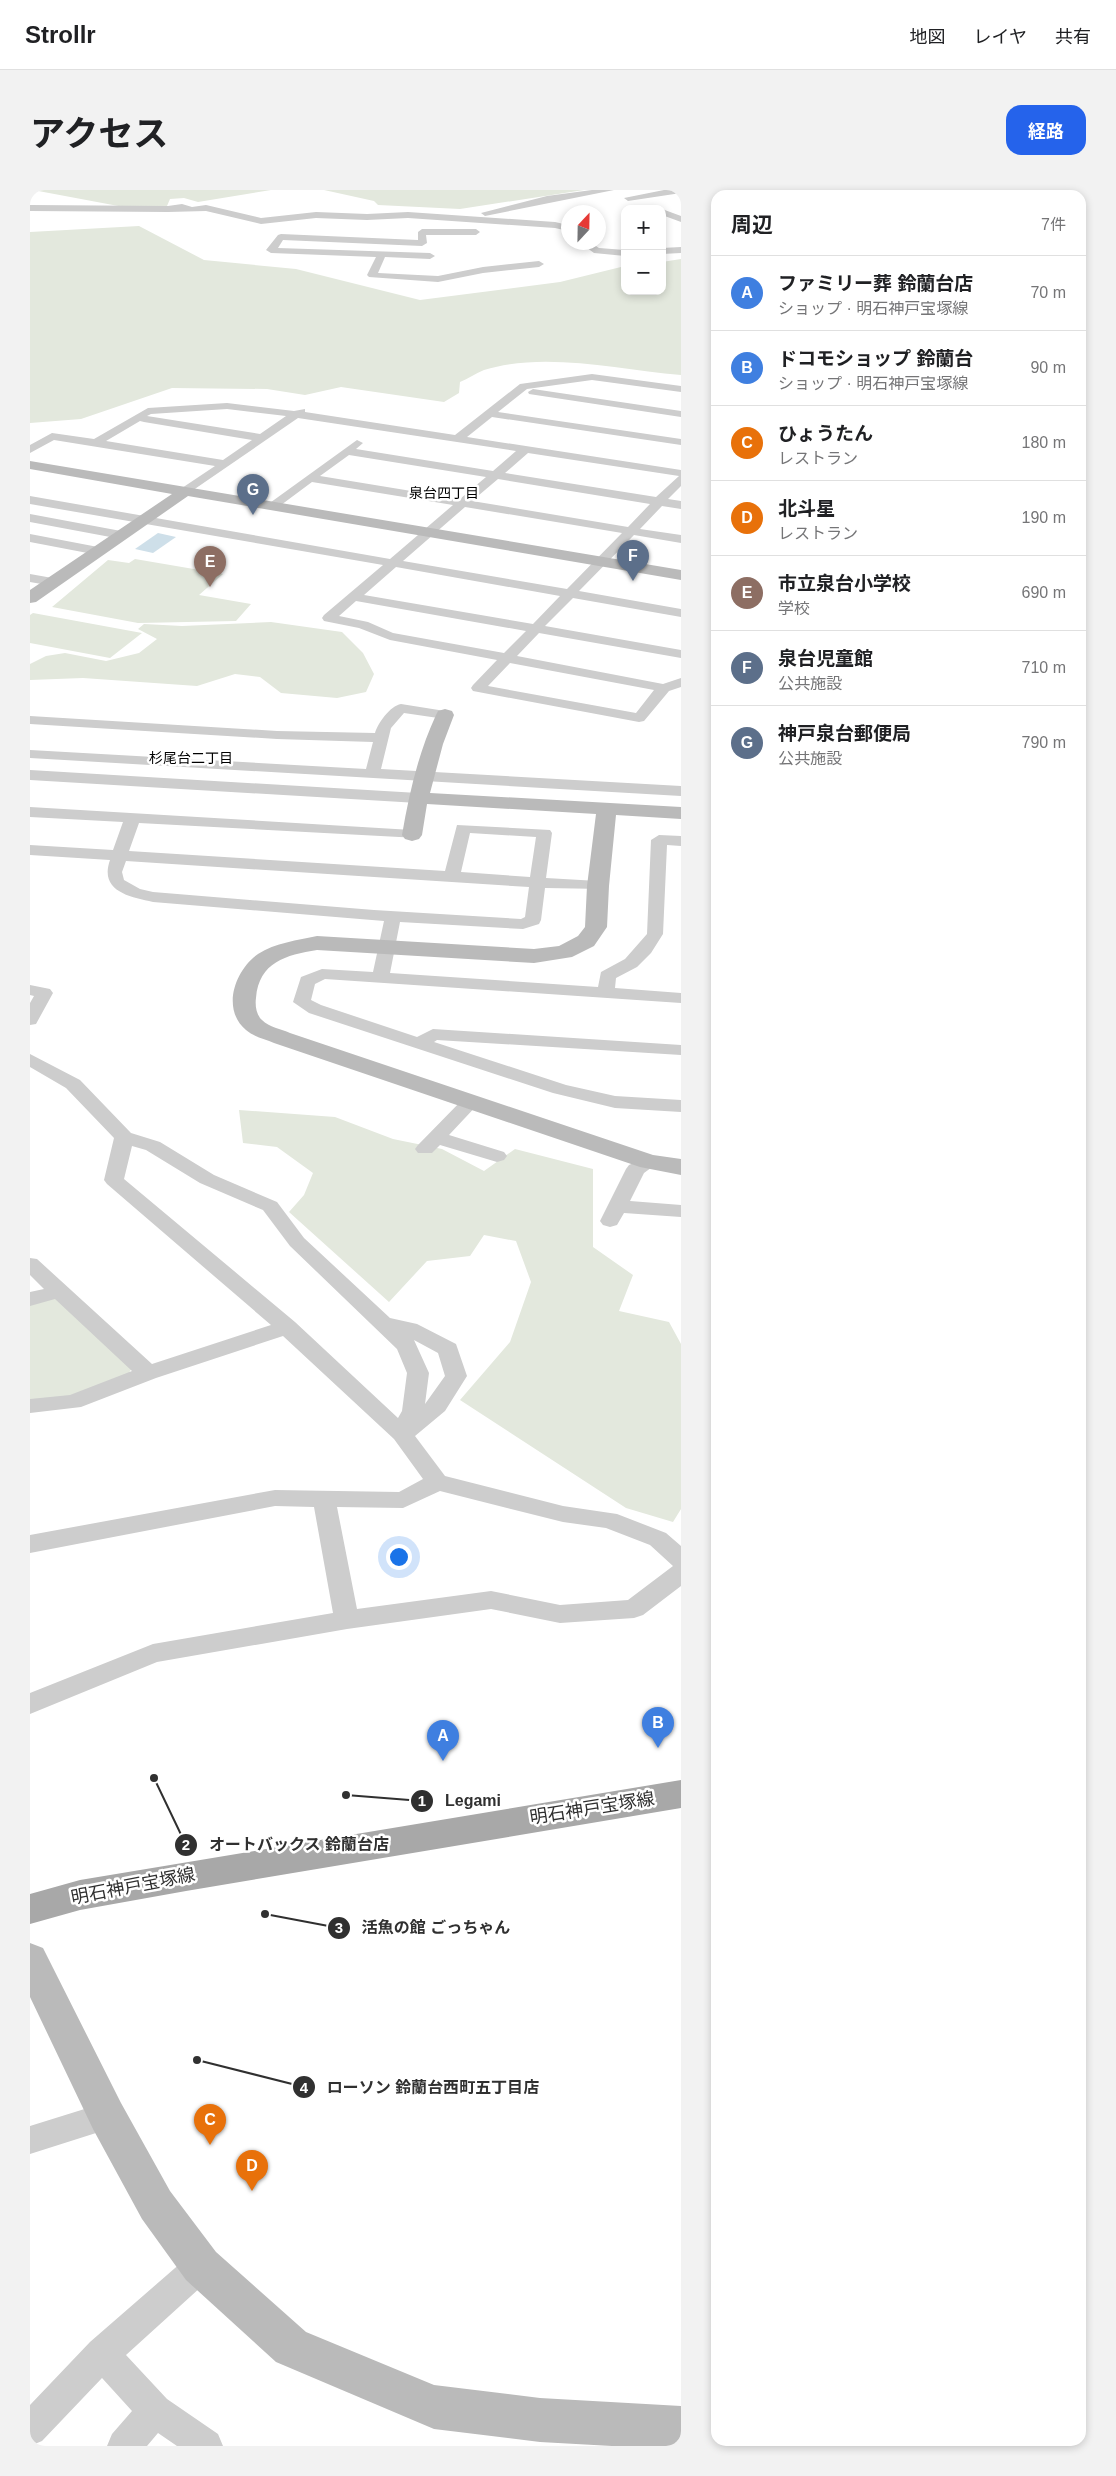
<!DOCTYPE html>
<html lang="ja">
<head>
<meta charset="utf-8">
<style>
	body { margin:0; font-family:Helvetica,"Noto Sans JP",sans-serif; background:#f2f2f2; color:#202124 }
	.controls { position:absolute; right:15px; top:15px; display:grid; overflow:hidden; border-radius:10px; box-shadow:0 2px 8px #0003 }
	.controls button { width:45px; height:45px; display:grid; place-items:center; padding:0; border:0; border-bottom:1px solid #e0e0e0; background:#fff; color:#202124; font:25px sans-serif }
	.compass { position:absolute; left:531px; top:15px; width:45px; height:45px; border-radius:50%; background:#fff; box-shadow:0 2px 8px #0003; rotate:22deg }
	.you { position:absolute; left:368px; top:1366px; width:18px; height:18px; margin:-12px; border:4px solid #fff; border-radius:50%; background:#1a73e8; box-shadow:0 0 0 8px #1a73e833 }
	.badge { display:grid; place-items:center; width:32px; height:32px; border-radius:50%; background:#2563eb; color:#fff; font-size:16px; font-weight:700 }
	.pin { position:absolute; translate:-50% -41px; filter:drop-shadow(0 1px 2px #0008) }
	.pin::after { content:''; position:absolute; top:26px; width:18px; height:15px; background:inherit; clip-path:polygon(0 0,100% 0,50% 100%) }
	.list { margin:0; padding:0; list-style:none }
	h2 { display:flex; justify-content:space-between; align-items:center; height:65px; margin:0; padding:0 20px; font-size:21px }
	h2 small { font-size:16px; font-weight:400; color:#757577 }
	.list li { display:grid; grid-template-columns:32px 1fr auto; gap:15px; align-items:center; box-sizing:border-box; height:75px; padding:0 20px; border-top:1px solid #e0e0e0 }
	.list b { display:block; font-size:19px; white-space:nowrap }
	.list p { margin:0; font-size:16px; white-space:nowrap; color:#757577 }
	.list em { font-size:16px; font-style:normal; color:#757577 }
	.map { position:relative; flex:none; width:651px; height:2256px; overflow:hidden; border-radius:15px }
	header { display:flex; align-items:center; gap:30px; box-sizing:border-box; height:70px; padding:0 25px; background:#fff; border-bottom:1px solid #e0e0e0 }
	header strong { font-size:24px }
	nav { display:flex; gap:28px; margin-inline-start:auto; font-size:18px }
	.intro { display:flex; align-items:center; justify-content:space-between; box-sizing:border-box; height:120px; padding:0 30px }
	h1 { margin:0; font-size:35px }
	.button { padding:12px 22px; border-radius:15px; background:#2563eb; color:#fff; font-size:18px; font-weight:700 }
	main { display:flex; gap:30px; padding:0 30px }
	aside { flex:1; background:#fff; border-radius:15px; box-shadow:0 2px 8px #0003 }
	.map>svg:first-child { display:block }
	.green { fill:#e3e8dd }
	.water { fill:#cedfe9 }
	.lines { fill:none; stroke-linecap:round; stroke-linejoin:round }
	.street { fill:#cdcdcd; fill-rule:evenodd }
	.secondary { fill:#bababa; fill-rule:evenodd }
	.primary { fill:#a8a8a8; fill-rule:evenodd }
	.labels { text-anchor:middle; dominant-baseline:central; stroke-width:5; stroke-linejoin:round; paint-order:stroke }
	.far-neighbourhood-label { font-size:14px; fill:#000; stroke:#fff }
	.near-street-label { font-size:18px; fill:#303030; stroke:#fff }
	.leader { fill:none; stroke:#303030; stroke-width:2 }
	.callout-dot { fill:#303030; stroke:#fff; stroke-width:2 }
	.mark-label { font-size:15px; text-anchor:middle; font-weight:bold; fill:#fff }
	.callout-label { font-size:16px; text-anchor:middle; font-weight:bold; fill:#303030; stroke:#fff; stroke-width:5; stroke-linejoin:round; paint-order:stroke }
</style>
</head>
<body>
<header>
<strong>Strollr</strong>
<nav><a>地図</a><a>レイヤ</a><a>共有</a></nav>
</header>
<div class="intro"><h1>アクセス</h1><a class="button">経路</a></div>
<main>
<div class="map">
<svg width="651" height="2256" viewBox="0 0 651 2256">
	<rect width="100%" height="100%" fill="#fff"/>
	<path class="green" d="M3 0H241L168 12 154 8 140 9 137 16 99 18Z
		M294 0H554L430 19 348 15 344 11Z
		M109 36 174 70 266 79 390 110 530 92 595 76V101H632V72L651 69V185C588 180 516 161 454 180 446 183 438 189 430 192L429 203 414 212 311 197 275 205 237 199 142 198 51 229 0 233V42Z
		M105 369 193 384 169 405 221 414 206 431 108 433 22 417 78 370 99 373Z
		M3 423 112 443 80 468 0 453V425Z
		M241 432 312 442 333 463 344 484 336 502 307 508 251 503 230 487 205 484 167 496 53 488 0 490V474L16 466 35 463 76 471 109 463 127 449 108 439 114 434 152 436Z
		M209 920 305 927 363 949 412 959 454 981 485 959 563 979V1057L603 1085 589 1121 639 1132 651 1154V1319L643 1332 596 1318 430 1210 480 1152 501 1092 486 1051 454 1045 440 1066 397 1071 359 1112 259 1022 274 1005 283 983 247 957 213 953Z
		M29 1105 102 1178 95 1189 42 1209 0 1212V1115Z"/>
	<path class="water" d="M128 343 146 347 123 363 105 359Z"/>
	<g class="lines">
		<path class="street" d="M562 0H584L455 26 451 23 517 6Z
			M634 0H651V3L598 11 594 8Z
			M152 14 162 17 176 15 231 28 286 22 337 24 378 22 525 32 538 35V41L525 38 378 28 337 30 286 28 231 34 176 21 138 22 0 21V15L138 16Z
			M632 19 651 26V32L632 25Z
			M392 39H446L450 42 446 45H396L397 53 392 56 253 50 248 58 400 63 405 66 400 69 355 67 348 83 408 86 453 77 509 71 514 74 509 77 453 83 408 92 339 87 337 85 346 67 241 63 236 60 248 45 251 44 388 50V42Z
			M549 52H560L569 58 595 60V66L564 63Z
			M651 57V63L632 64V58Z
			M562 184 651 196V202L562 190 497 199 468 222 651 249V255L462 227 437 247 651 280V296L638 309 651 311V319L632 316 610 339 651 345V353L604 345 549 401 651 419V427L543 408 515 436 651 460V468L509 443 487 466 633 494 651 488V497L639 501 614 531 609 532 443 501 441 498 443 495 467 470 360 450 329 438 294 431 292 428 294 425 353 375 0 314V306L360 369 423 315 282 292 247 318 243 319 237 315 327 250 333 253 326 259 463 281 486 261 268 228 156 305 150 301 152 298 185 276 24 250 0 263V255L22 243 64 249 118 218 197 213 264 221 275 219V222L425 245 490 194ZM197 219 256 226 230 244 117 226 121 224ZM110 231 114 232 222 250 193 270 76 251ZM498 263 649 286 626 307 475 283ZM319 265 456 287 430 309 290 286ZM468 289 620 314 598 337 442 311ZM435 317 592 343 537 399 373 371ZM366 377 530 406 503 434 334 405ZM326 411 496 441 474 463 363 443 338 432 309 426ZM480 473 624 500 606 523 458 496Z
			M503 199 651 221V227L499 204 498 202Z
			M0 324 91 341 97 345 91 349 0 332Z
			M0 344 68 357 74 361 68 365 0 352Z
			M0 384 28 389 29 392 23 396 0 392Z
			M371 514 415 521 422 525 415 529 374 523 361 538 351 579 651 596V606L0 568V560L336 579 343 552 247 549 0 534V526L247 541 345 543C348 533 360 516 371 514Z
			M0 580 388 603 396 608 388 613 0 590Z
			M0 617 382 640 388 642 390 645 388 648 109 633 99 661 415 681 427 635 520 640 522 643 516 688 568 691 574 693 576 696 574 699 515 698 511 730 509 734 493 739 370 732 360 783 568 797 571 782 595 769 617 744 621 650 629 645 651 646V656L637 655 633 744 621 763 607 777 586 788 585 798 651 803V813L295 789 285 794 281 810 291 815 387 847 403 839 651 855V865L407 850 404 852 536 895 585 906 651 910V922L585 918 523 903 279 823 263 812 271 787 292 779 343 782 354 731 123 712C99 707 69 701 80 670L0 665V655L83 660 93 632 0 627ZM440 643 506 647 500 687 431 682ZM96 671 499 697 495 727 491 729 344 720 123 702 110 699 94 690 92 682Z
			M0 795 20 799 23 803 6 834 0 835V813L4 806 0 805Z
			M0 864 50 890 101 943 130 952 184 985 247 1012 274 1048 360 1128 387 1134 426 1154 437 1186 415 1221 385 1246 415 1286 533 1316 587 1324 636 1343 651 1356V1396L613 1425 604 1428 530 1433 461 1419 317 1439 127 1472 0 1524V1503L123 1454 303 1423 284 1317 245 1316 0 1363V1345L245 1300 369 1302 393 1289 364 1249 253 1146 126 1188 51 1217 0 1223V1209L40 1205 102 1181 25 1109 0 1116V1102L14 1099 0 1085V1068L7 1069 122 1174 241 1135 77 994 74 990 84 948 36 898 0 877ZM102 956 116 960 170 993 233 1020 260 1056 367 1159 377 1183 372 1221 368 1228 265 1132 94 989ZM384 1150 408 1163 415 1186 395 1214 399 1183ZM410 1301 533 1332 576 1338 620 1355 643 1376 598 1410 530 1415 461 1401 327 1419 307 1317 373 1318Z
			M441 906 448 908 450 912 419 945 474 962 477 966 474 970 467 972 410 955 402 963H388L385 959 388 955 434 908Z
			M619 966 626 968 629 972 614 983 600 1011 651 1015V1027L594 1023 587 1035 580 1037 573 1035 570 1031 596 979 599 975Z
			M77 1912 88 1916 92 1926 88 1936 0 1964V1936Z
			M171 2060 182 2065 187 2076 182 2087 96 2165 137 2209 188 2244 193 2256H147L128 2243 117 2256H77L82 2244 102 2221 72 2188 12 2251 0 2256V2215L60 2152 160 2065Z"/>
		<path class="secondary" d="M0 271 651 380V390L158 306 6 412 0 413V400L142 304 0 279Z
			M415 519 422 521 424 525 413 554 400 603 651 617V629L586 625 579 696 577 737 564 756 542 767 504 773 287 760C256 765 229 772 226 808 225 815 226 825 232 830 239 837 251 839 260 843L623 965 651 969V985L610 977 244 853C235 849 224 847 216 840 191 819 205 780 228 764 245 753 268 750 287 746L504 759 529 756 548 746 555 737 557 696 566 624 397 614 392 645 389 649 382 651 375 649 372 645C379 604 388 564 406 525L408 521Z
			M0 1753 13 1758 91 1913 140 2001 186 2062 276 2142 404 2195 510 2208 651 2216V2256H582L510 2252 404 2239 246 2172 156 2090 112 2029 63 1939 0 1807Z"/>
		<path class="primary" d="M651 1590V1618L156 1701 50 1720 0 1734V1704L50 1690Z"/>
	</g>
	<g class="labels">
		<g class="far-neighbourhood-label">
			<text x="414" y="303">泉台四丁目</text>
			<text x="161" y="568">杉尾台二丁目</text>
		</g>
		<g class="near-street-label">
			<text transform="translate(562 1618) rotate(-9)">明石神戸宝塚線</text>
			<text transform="translate(103 1696) rotate(-11)">明石神戸宝塚線</text>
		</g>
	</g>
	<path class="leader" d="M316 1605L392 1611M124 1588L156 1655M235 1724L309 1738M167 1870L274 1897"/>
	<g class="callout-dot">
		<circle cx="316" cy="1605" r="5"/>
		<circle cx="124" cy="1588" r="5"/>
		<circle cx="235" cy="1724" r="5"/>
		<circle cx="167" cy="1870" r="5"/>
		<circle cx="392" cy="1611" r="12"/>
		<circle cx="156" cy="1655" r="12"/>
		<circle cx="309" cy="1738" r="12"/>
		<circle cx="274" cy="1897" r="12"/>
	</g>
	<g class="mark-label">
		<text x="392" y="1616">1</text>
		<text x="156" y="1660">2</text>
		<text x="309" y="1743">3</text>
		<text x="274" y="1903">4</text>
	</g>
	<g class="callout-label">
		<text x="443" y="1616">Legami</text>
		<text x="269" y="1660">オートバックス 鈴蘭台店</text>
		<text x="406" y="1743">活魚の館 ごっちゃん</text>
		<text x="403" y="1903">ローソン 鈴蘭台西町五丁目店</text>
	</g>
</svg>
<div class="controls">
<button>+</button>
<button>−</button>
</div>
<svg class="compass" viewBox="-18 -18 36 36"><path d="M0-13l5 13h-10z" fill="#e53935"/><path d="M0 13l5-13h-10z" fill="#757577"/></svg>
<div class="you"></div>
<div class="pin badge" style="left:413px;top:1571px;background:#3f7fe0">A</div>
<div class="pin badge" style="left:628px;top:1558px;background:#3f7fe0">B</div>
<div class="pin badge" style="left:180px;top:1955px;background:#e8710a">C</div>
<div class="pin badge" style="left:222px;top:2001px;background:#e8710a">D</div>
<div class="pin badge" style="left:180px;top:397px;background:#8d6e63">E</div>
<div class="pin badge" style="left:603px;top:391px;background:#5c6f8a">F</div>
<div class="pin badge" style="left:223px;top:325px;background:#5c6f8a">G</div>
</div>
<aside>
<h2>周辺<small>7件</small></h2>
<ul class="list">
<li><span class="badge" style="background:#3f7fe0">A</span><div><b>ファミリー葬 鈴蘭台店</b><p>ショップ · 明石神戸宝塚線</p></div><em>70 m</em></li>
<li><span class="badge" style="background:#3f7fe0">B</span><div><b>ドコモショップ 鈴蘭台</b><p>ショップ · 明石神戸宝塚線</p></div><em>90 m</em></li>
<li><span class="badge" style="background:#e8710a">C</span><div><b>ひょうたん</b><p>レストラン</p></div><em>180 m</em></li>
<li><span class="badge" style="background:#e8710a">D</span><div><b>北斗星</b><p>レストラン</p></div><em>190 m</em></li>
<li><span class="badge" style="background:#8d6e63">E</span><div><b>市立泉台小学校</b><p>学校</p></div><em>690 m</em></li>
<li><span class="badge" style="background:#5c6f8a">F</span><div><b>泉台児童館</b><p>公共施設</p></div><em>710 m</em></li>
<li><span class="badge" style="background:#5c6f8a">G</span><div><b>神戸泉台郵便局</b><p>公共施設</p></div><em>790 m</em></li>
</ul>
</aside>
</main>
</body>
</html>
